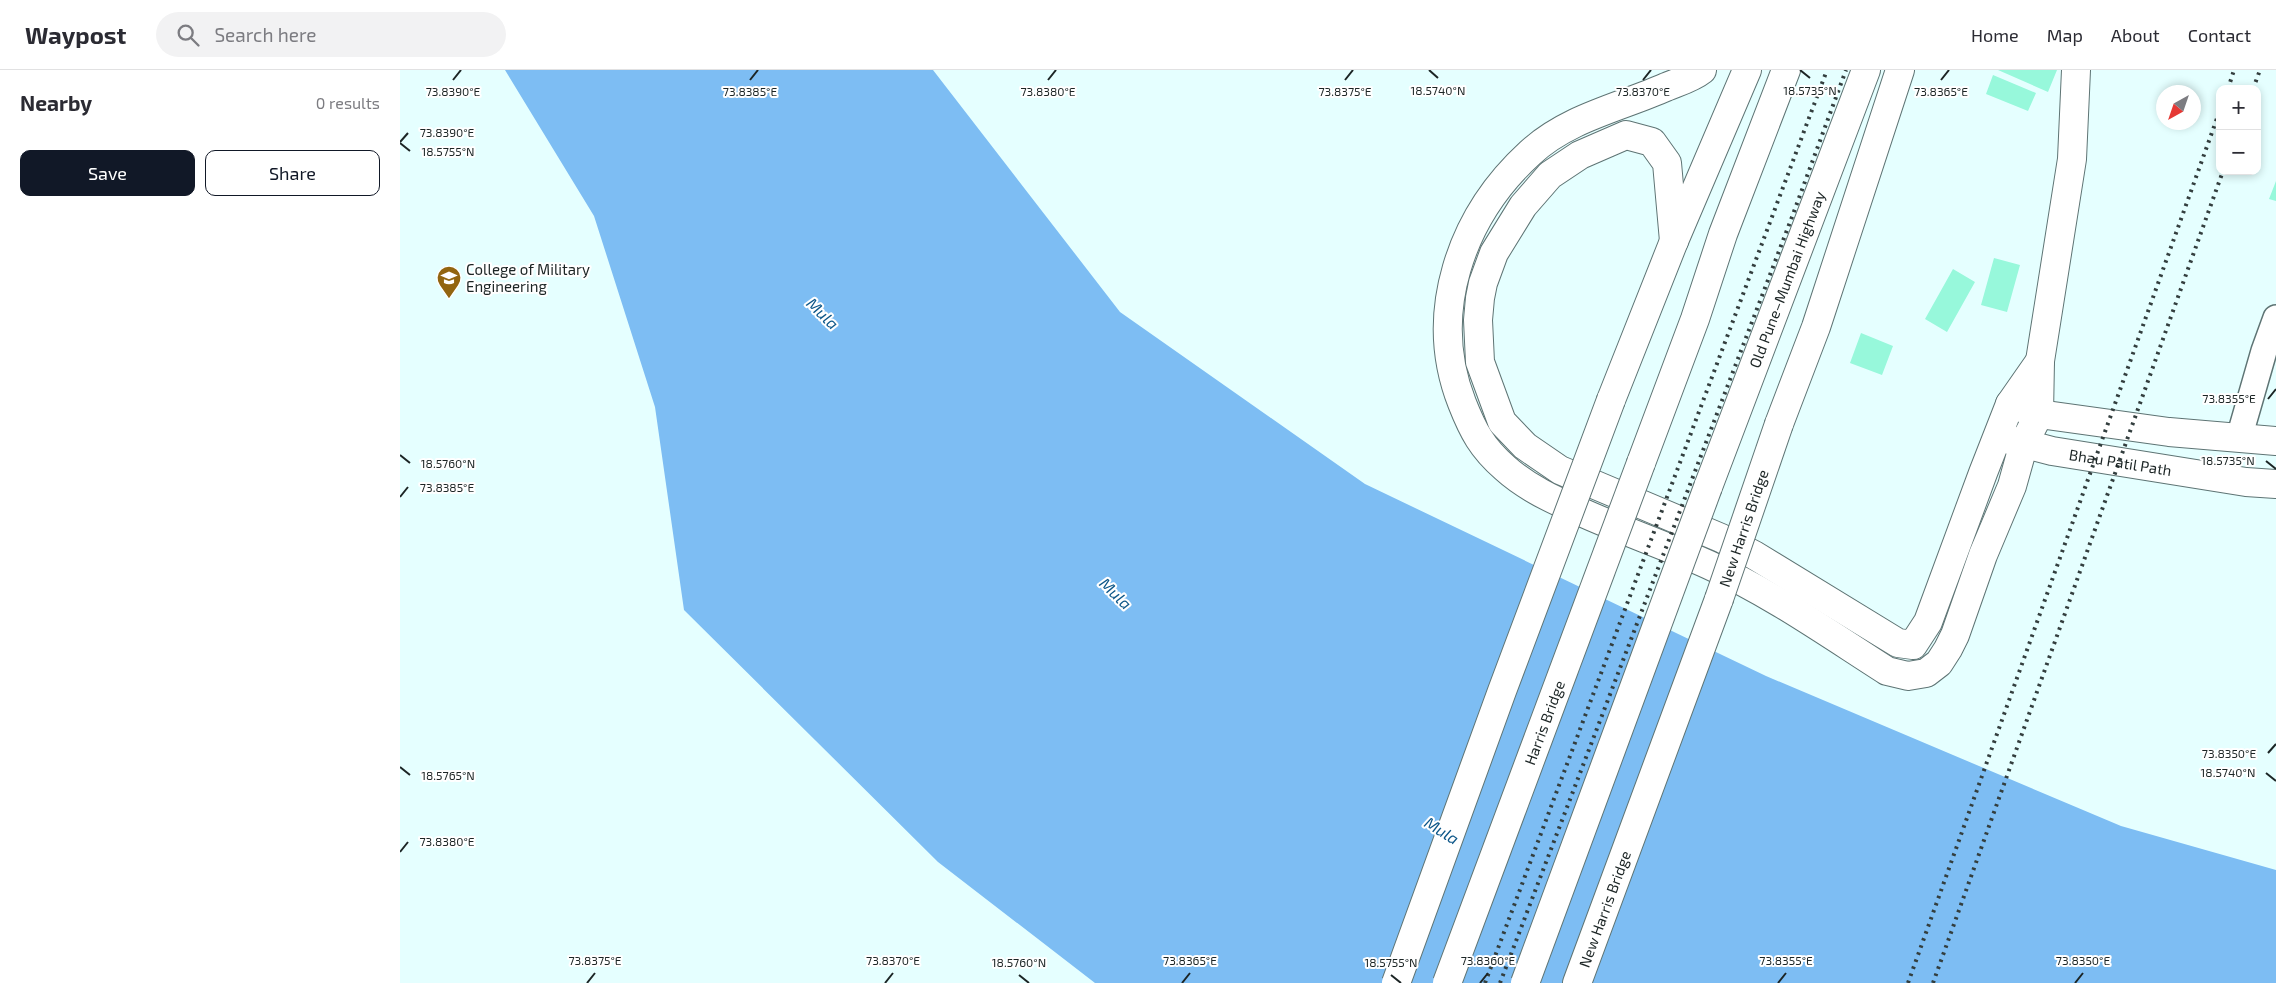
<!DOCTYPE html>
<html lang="en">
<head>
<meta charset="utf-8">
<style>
	body { margin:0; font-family:"Exo 2",sans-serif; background:#f2f2f3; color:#2b2b33 }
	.controls { position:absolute; right:15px; top:15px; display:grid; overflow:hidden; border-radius:10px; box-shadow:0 2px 8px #0003 }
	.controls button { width:45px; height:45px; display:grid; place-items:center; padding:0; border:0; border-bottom:1px solid #e1e1e2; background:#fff; color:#2b2b33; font:25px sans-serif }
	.compass { position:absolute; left:1756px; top:15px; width:45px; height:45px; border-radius:50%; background:#fff; box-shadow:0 2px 8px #0003; rotate:220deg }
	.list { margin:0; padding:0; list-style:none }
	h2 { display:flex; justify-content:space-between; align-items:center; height:65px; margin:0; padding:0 20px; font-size:21px }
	h2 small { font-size:16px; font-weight:400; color:#7c7c81 }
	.actions { display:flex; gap:10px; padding:15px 20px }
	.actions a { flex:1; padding:11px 0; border:1px solid #111827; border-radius:10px; text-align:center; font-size:18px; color:#111827 }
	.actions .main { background:#111827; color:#fff }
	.icon { flex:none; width:28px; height:28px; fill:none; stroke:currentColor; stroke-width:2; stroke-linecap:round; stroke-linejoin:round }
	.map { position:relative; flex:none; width:1876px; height:913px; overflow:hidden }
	header { display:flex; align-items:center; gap:30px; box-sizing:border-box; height:70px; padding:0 25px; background:#fff; border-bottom:1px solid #e1e1e2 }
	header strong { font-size:24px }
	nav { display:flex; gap:28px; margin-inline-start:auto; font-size:18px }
	.search { width:350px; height:45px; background:#f2f2f3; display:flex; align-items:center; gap:12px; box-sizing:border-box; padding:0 18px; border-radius:28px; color:#7c7c81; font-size:19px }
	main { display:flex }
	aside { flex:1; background:#fff }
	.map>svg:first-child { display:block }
	.water { fill:#7dbdf3 }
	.building { fill:#97f8db }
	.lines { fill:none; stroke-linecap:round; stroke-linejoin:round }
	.minor-casing { stroke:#5e7474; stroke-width:28 }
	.secondary-casing { stroke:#5e7474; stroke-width:30 }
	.primary-casing { stroke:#5e7474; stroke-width:30 }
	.trunk-casing { stroke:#5e7474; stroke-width:30 }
	.minor { stroke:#fff; stroke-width:25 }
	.secondary { stroke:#fff; stroke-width:28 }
	.primary { stroke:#fff; stroke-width:28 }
	.trunk { stroke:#fff; stroke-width:28 }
	.rail { stroke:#333e3e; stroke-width:4; stroke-dasharray:2.5 5; stroke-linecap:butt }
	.primary-bridge-casing { stroke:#5e7474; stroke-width:30; stroke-linecap:butt }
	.trunk-bridge-casing { stroke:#5e7474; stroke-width:30; stroke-linecap:butt }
	.primary-bridge { stroke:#fff; stroke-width:28 }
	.trunk-bridge { stroke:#fff; stroke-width:28 }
	.ticks { fill:none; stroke:#1c2525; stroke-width:2 }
	.labels { text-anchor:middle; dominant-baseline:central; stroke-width:4; stroke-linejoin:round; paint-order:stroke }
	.poi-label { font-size:15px; fill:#1c2525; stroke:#fff; text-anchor:start }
	.street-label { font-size:15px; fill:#1c2525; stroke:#fff }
	.water-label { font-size:16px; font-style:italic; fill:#0d5789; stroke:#fff }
	.ticks-label { font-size:12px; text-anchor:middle; fill:#1c2525; stroke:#fff; stroke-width:4; stroke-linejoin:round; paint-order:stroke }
</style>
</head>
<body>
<header>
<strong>Waypost</strong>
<div class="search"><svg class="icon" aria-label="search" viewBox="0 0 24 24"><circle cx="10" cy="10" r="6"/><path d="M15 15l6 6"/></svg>Search here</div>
<nav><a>Home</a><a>Map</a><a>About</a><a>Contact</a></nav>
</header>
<main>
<aside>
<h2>Nearby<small>0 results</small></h2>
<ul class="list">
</ul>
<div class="actions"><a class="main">Save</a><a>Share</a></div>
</aside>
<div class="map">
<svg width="1876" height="913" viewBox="0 0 1876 913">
	<rect width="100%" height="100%" fill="#e5ffff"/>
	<path class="water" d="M105 0H533L720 242 965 414 1366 606 1721 756 1876 800V913H695L538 792 284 540 255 337 194 146Z"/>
	<path class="building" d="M1598 0H1657L1648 22Z
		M1593 5 1636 23 1628 41 1586 24Z
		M1876 111V131L1869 129Z
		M1594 188 1620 195 1607 242 1581 235Z
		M1553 199 1575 212 1547 262 1525 249Z
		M1461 263 1493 276 1482 305 1450 293Z"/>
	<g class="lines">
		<defs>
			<path id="minor" d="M1839 368 1864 281 1876 248"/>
			<g id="secondary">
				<path d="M1610 334 1639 344 1769 362 1876 371"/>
				<path id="s1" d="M1602 368 1652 381 1846 412 1876 414"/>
			</g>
			<g id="primary">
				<path d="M1211 330 1274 171 1347 0"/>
				<path d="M1379 354 1416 257 1500 0"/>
				<path id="s2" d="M1177 913 1319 529"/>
			</g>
			<g id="trunk">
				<path d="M1302 0C1292 8 1278 12 1266 17 1221 37 1167 48 1130 83 1060 147 1027 244 1062 333 1073 361 1082 378 1105 398 1127 418 1154 430 1181 442 1223 461 1267 476 1309 495 1371 523 1429 564 1487 601L1508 606 1526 603 1539 593 1548 579 1555 565 1583 485 1612 416 1624 373 1639 344 1640 291 1672 89 1676 0"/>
				<path d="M1274 171 1267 93 1252 72 1226 65 1180 85 1150 105 1123 136 1094 183 1083 213 1080 228 1078 250 1080 292 1102 352 1125 376 1160 400 1321 468 1354 485 1498 573 1513 575 1528 552 1583 403 1610 334 1640 291"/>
				<path d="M1241 393 1295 249 1323 164 1386 0"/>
				<path id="s3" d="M1308 417 1466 0"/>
			</g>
		</defs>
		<use href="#minor" class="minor-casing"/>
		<use href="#secondary" class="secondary-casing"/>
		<use href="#primary" class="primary-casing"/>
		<use href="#trunk" class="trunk-casing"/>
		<use href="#minor" class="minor"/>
		<use href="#secondary" class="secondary"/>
		<use href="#primary" class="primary"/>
		<use href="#trunk" class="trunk"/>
		<path class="rail" d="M1828 19 1834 0
			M1853 19 1860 0
			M1085 913 1427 0
			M1100 913 1392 147 1446 0
			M1508 913 1820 40
			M1533 913 1823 101"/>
		<defs>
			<g id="primary-bridge">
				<path id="s4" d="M1319 529 1379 354"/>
				<path d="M996 913 1102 621 1211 330"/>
			</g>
			<g id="trunk-bridge">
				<path id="s5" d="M1047 913 1241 393"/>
				<path d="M1125 913 1308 417"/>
			</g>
		</defs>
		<use href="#primary-bridge" class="primary-bridge-casing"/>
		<use href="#trunk-bridge" class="trunk-bridge-casing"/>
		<use href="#primary-bridge" class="primary-bridge"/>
		<use href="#trunk-bridge" class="trunk-bridge"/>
	</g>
	<path class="ticks" d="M1029 0 1038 8M1400 0 1410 8M53 10 61 0M350 10 358 0M648 10 656 0M945 10 953 0M1243 10 1251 0M1541 10 1549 0M0 72 8 63M0 73 10 81M1868 329 1876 319M0 385 10 393M1866 391 1876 399M0 427 8 417M1868 683 1876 674M0 697 10 705M1866 703 1876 711M0 782 8 772M619 905 629 913M991 905 1001 913M187 913 195 903M485 913 493 903M782 913 790 903M1080 913 1088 903M1378 913 1386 903M1675 913 1683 903"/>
	<defs>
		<symbol id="university-pin" viewBox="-11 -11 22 30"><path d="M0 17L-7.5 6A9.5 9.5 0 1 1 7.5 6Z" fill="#926510" stroke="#fff"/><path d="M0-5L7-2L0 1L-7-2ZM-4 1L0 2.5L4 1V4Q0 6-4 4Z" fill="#fff"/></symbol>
	</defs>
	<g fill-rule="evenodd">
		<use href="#university-pin" x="35" y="194" width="28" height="38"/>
	</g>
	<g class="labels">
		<g class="poi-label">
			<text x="66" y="199">College of Military<tspan x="66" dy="17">Engineering</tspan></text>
		</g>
		<g class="street-label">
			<text stroke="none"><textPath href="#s3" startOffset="222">Old Pune–Mumbai Highway</textPath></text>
			<text stroke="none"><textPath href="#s1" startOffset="121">Bhau Patil Path</textPath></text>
			<text stroke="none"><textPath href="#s4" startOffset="75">New Harris Bridge</textPath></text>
			<text stroke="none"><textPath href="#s5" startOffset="278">Harris Bridge</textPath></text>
			<text stroke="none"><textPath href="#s2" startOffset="79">New Harris Bridge</textPath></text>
		</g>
		<g class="water-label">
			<text transform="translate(423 243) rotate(44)">Mula</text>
			<text transform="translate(716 523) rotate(44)">Mula</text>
			<text transform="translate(1042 760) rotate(32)">Mula</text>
		</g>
	</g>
	<g class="ticks-label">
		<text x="1038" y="25">18.5740°N</text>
		<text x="1410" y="25">18.5735°N</text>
		<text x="53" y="26">73.8390°E</text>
		<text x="350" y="26">73.8385°E</text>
		<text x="648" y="26">73.8380°E</text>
		<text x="945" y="26">73.8375°E</text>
		<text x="1243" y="26">73.8370°E</text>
		<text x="1541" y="26">73.8365°E</text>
		<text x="47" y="67">73.8390°E</text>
		<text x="48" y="86">18.5755°N</text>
		<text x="1829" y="333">73.8355°E</text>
		<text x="1828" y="395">18.5735°N</text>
		<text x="48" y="398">18.5760°N</text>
		<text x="47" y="422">73.8385°E</text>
		<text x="1829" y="688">73.8350°E</text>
		<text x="1828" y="707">18.5740°N</text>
		<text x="48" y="710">18.5765°N</text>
		<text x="47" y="776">73.8380°E</text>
		<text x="195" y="895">73.8375°E</text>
		<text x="493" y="895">73.8370°E</text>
		<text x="790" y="895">73.8365°E</text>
		<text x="1088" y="895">73.8360°E</text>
		<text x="1386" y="895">73.8355°E</text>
		<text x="1683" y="895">73.8350°E</text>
		<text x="619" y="897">18.5760°N</text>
		<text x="991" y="897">18.5755°N</text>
	</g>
</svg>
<div class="controls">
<button>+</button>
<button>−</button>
</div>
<svg class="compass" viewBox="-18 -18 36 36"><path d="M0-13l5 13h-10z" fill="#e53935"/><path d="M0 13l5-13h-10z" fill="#7c7c81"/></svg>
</div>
</main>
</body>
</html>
